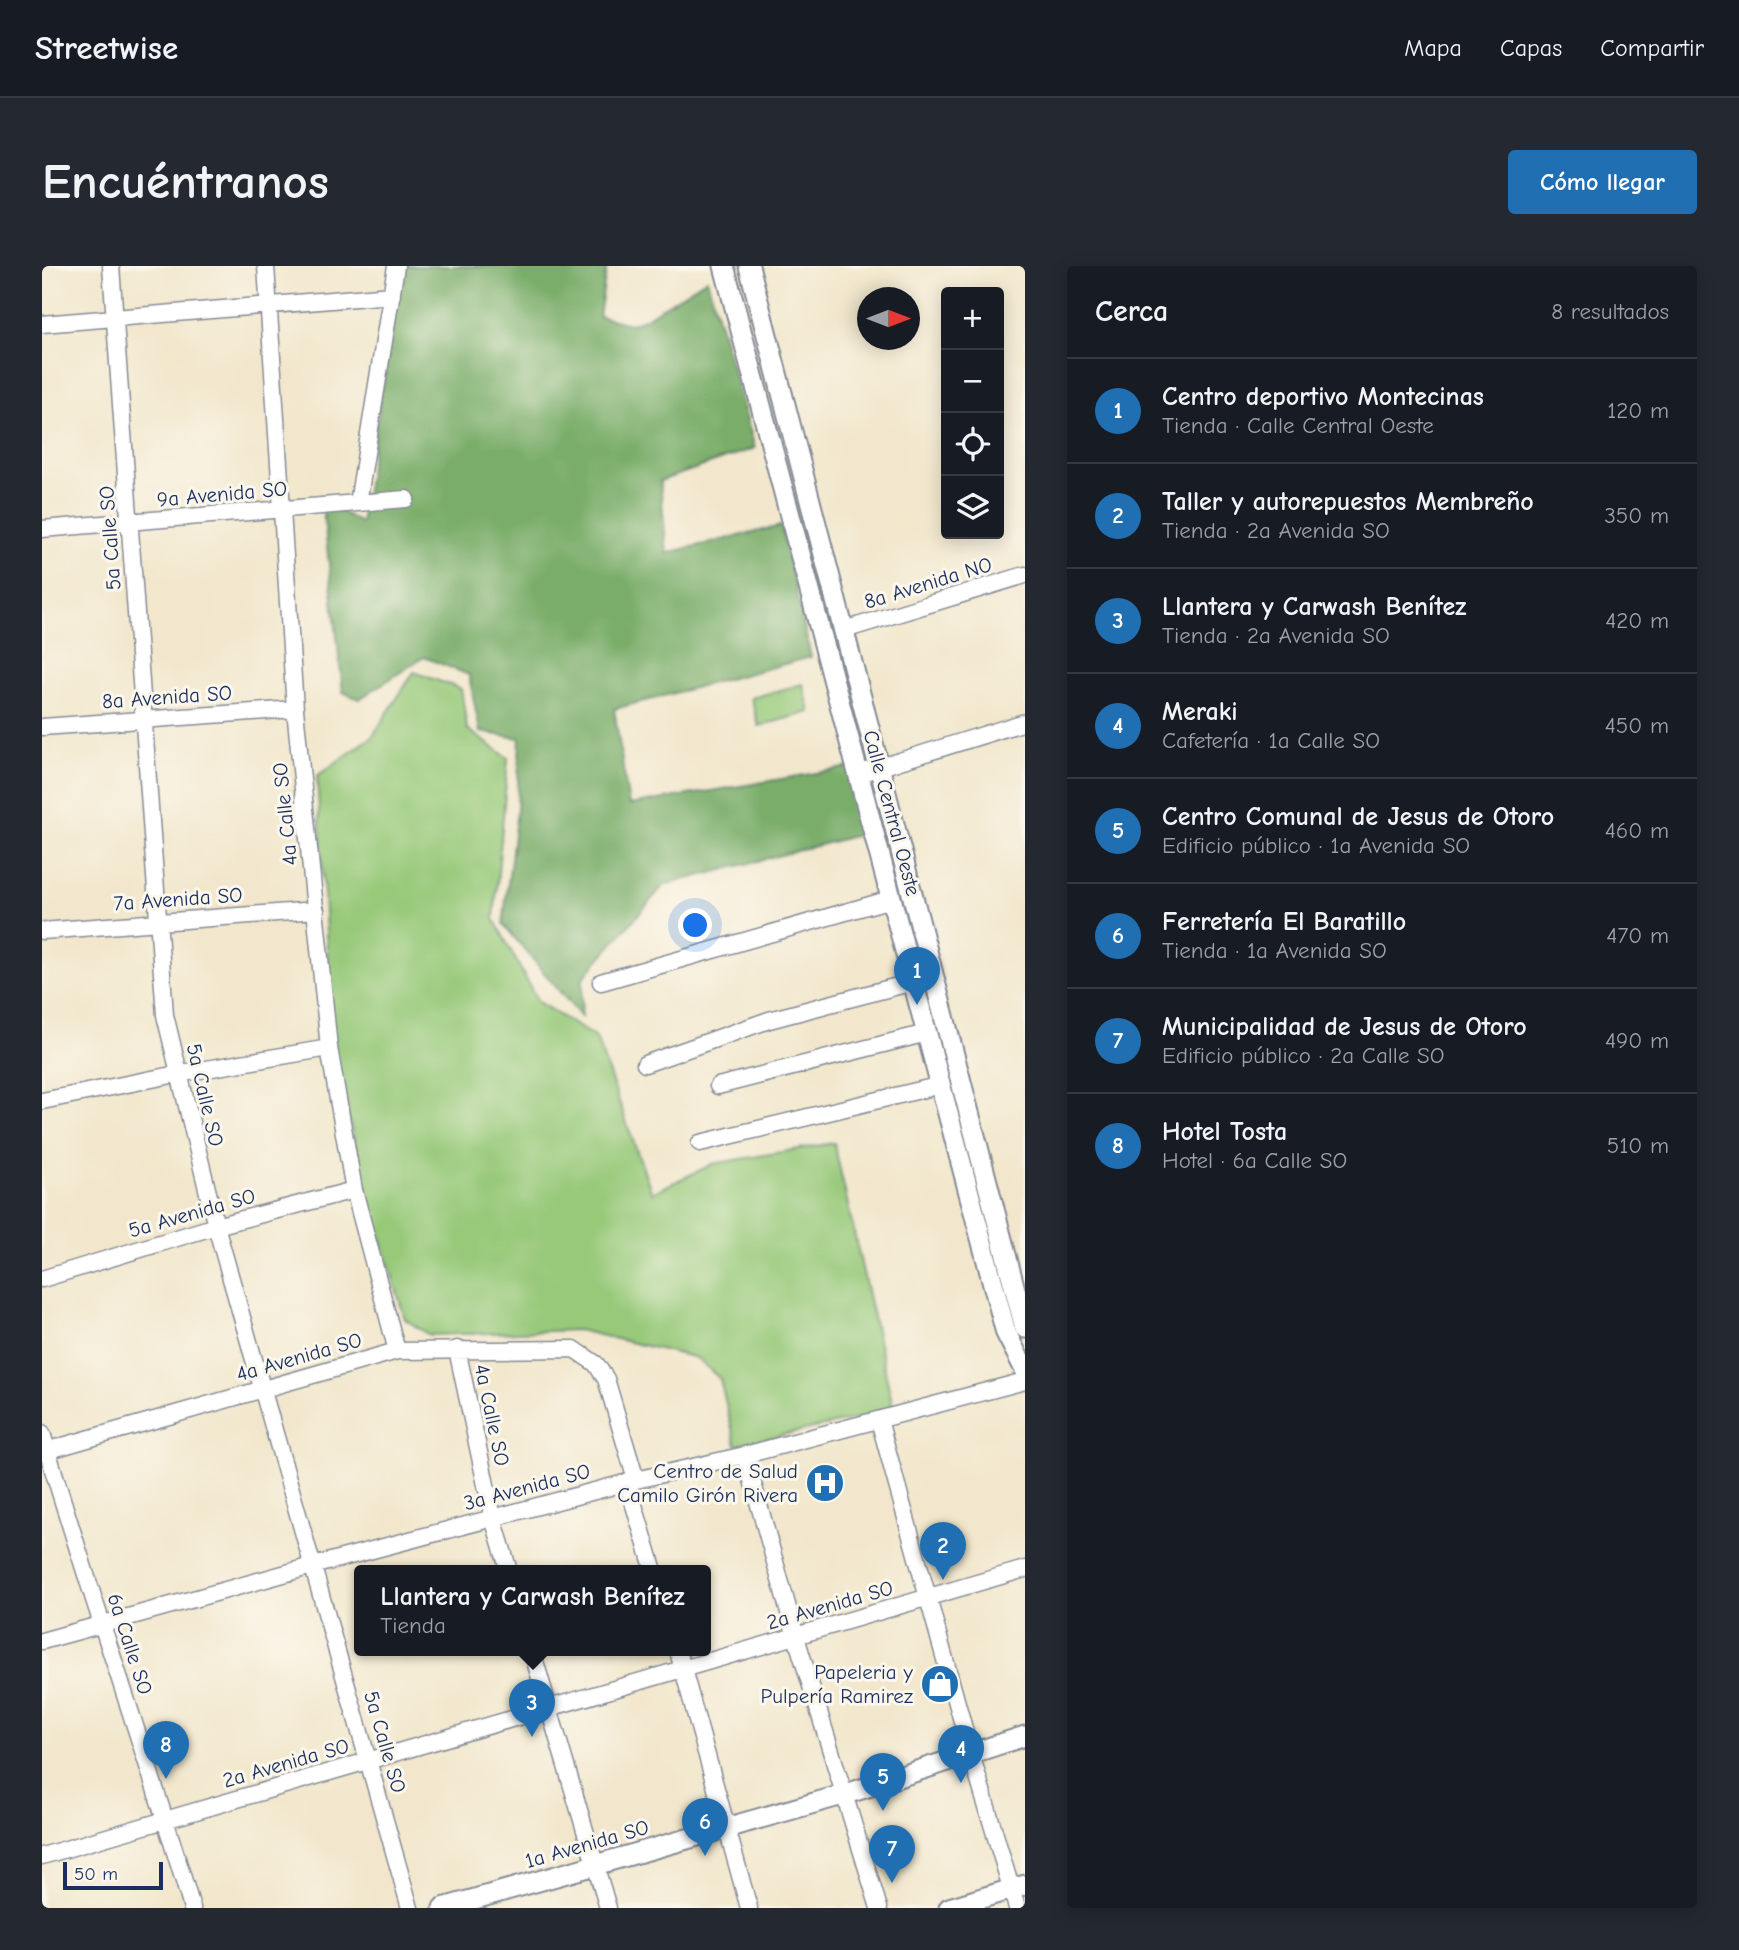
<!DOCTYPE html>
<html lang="es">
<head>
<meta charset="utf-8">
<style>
	body { margin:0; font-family:"Comic Neue",sans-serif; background:#242831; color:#f1f3f6 }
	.controls { position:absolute; right:21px; top:21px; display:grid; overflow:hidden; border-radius:7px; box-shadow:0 4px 18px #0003 }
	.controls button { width:63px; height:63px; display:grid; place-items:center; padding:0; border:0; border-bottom:2px solid #363941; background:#171b24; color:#f1f3f6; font:35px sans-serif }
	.compass { position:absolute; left:815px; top:21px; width:63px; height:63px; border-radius:50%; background:#171b24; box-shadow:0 4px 18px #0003; rotate:90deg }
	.scale { position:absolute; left:21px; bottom:18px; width:100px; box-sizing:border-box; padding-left:7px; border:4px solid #1b2f5e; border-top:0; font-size:19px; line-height:24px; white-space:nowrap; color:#1b2f5e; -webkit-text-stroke:5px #fbf7ec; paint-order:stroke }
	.you { position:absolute; left:654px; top:660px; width:24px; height:24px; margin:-18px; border:5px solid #fff; border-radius:50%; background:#1a73e8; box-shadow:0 0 0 10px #1a73e833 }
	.badge { display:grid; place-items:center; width:46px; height:46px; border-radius:50%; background:#1f6fb2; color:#fff; font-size:23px; font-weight:700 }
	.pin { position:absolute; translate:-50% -58px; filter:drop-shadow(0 2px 4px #0008) }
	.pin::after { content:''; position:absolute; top:37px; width:24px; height:21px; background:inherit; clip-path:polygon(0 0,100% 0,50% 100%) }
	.popup { position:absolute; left:312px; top:1299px; width:357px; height:91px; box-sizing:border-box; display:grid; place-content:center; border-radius:7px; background:#171b24; filter:drop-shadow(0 2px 5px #0005); font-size:23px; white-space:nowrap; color:#9ea1a6 }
	.popup b { font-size:26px; color:#f1f3f6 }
	.popup::after { content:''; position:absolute; left:50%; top:100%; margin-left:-14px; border:14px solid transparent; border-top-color:#171b24 }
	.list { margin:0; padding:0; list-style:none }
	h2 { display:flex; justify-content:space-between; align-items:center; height:91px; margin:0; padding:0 28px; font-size:30px }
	h2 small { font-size:23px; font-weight:400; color:#9ea1a6 }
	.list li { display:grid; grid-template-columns:46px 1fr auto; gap:21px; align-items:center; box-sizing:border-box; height:105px; padding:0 28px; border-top:2px solid #363941 }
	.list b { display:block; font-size:26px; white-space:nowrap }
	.list p { margin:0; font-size:23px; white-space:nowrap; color:#9ea1a6 }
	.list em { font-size:23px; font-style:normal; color:#9ea1a6 }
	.icon { flex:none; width:38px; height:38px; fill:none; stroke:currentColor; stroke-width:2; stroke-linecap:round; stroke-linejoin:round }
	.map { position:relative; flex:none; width:983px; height:1642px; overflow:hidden; border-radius:7px }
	header { display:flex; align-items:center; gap:42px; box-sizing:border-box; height:98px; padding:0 35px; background:#171b24; border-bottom:2px solid #363941 }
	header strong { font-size:33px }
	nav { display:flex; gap:38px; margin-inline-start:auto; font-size:24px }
	.intro { display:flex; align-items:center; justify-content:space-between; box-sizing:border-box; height:168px; padding:0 42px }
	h1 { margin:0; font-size:49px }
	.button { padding:18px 32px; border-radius:7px; background:#1f6fb2; color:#fff; font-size:24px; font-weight:700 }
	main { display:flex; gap:42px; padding:0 42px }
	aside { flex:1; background:#171b24; border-radius:7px; box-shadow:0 4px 18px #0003 }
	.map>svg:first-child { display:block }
	.green { fill:#97c979; stroke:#597c6c; stroke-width:2 }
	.forest { fill:#79ad69; stroke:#4a6e64; stroke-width:2 }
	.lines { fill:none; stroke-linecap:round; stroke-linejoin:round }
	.minor-casing { stroke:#868b95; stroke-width:19 }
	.tertiary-casing { stroke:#868b95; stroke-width:23 }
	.minor { stroke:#fff; stroke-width:16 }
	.tertiary { stroke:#fff; stroke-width:19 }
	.labels { text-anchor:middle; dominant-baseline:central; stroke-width:6; stroke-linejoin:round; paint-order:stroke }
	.street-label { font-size:21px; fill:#1b2f5e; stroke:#fbf7ec }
	.poi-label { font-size:21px; fill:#1b2f5e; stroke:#fbf7ec; text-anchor:end }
</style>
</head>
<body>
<header>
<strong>Streetwise</strong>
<nav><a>Mapa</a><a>Capas</a><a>Compartir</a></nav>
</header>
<div class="intro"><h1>Encuéntranos</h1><a class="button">Cómo llegar</a></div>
<main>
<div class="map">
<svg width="983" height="1642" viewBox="0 0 983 1642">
	<rect width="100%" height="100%" fill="#fbf7ec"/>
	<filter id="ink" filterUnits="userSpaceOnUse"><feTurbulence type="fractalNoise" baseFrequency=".0143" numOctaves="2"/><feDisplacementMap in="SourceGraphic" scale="14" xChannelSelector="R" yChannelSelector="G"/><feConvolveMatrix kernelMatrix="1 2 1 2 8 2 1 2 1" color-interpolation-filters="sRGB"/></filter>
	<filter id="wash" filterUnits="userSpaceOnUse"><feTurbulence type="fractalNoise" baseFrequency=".00686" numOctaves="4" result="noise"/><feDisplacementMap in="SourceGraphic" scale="28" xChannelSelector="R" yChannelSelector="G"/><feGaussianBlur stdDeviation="1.57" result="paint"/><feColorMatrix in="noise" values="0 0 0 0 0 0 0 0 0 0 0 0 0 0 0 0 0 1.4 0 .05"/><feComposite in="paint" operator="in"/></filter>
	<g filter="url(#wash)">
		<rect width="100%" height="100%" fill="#f2e7cc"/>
		<path class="green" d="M372 406 419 423 425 463 466 492 452 653 496 736 554 772 610 927 671 898 792 877 852 1145 694 1179 678 1113 655 1092 536 1064 387 1069 363 1053 320 908 286 765 289 751 275 510 330 471Z
			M761 418 768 446 717 460 709 432Z"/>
		<path class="forest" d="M359 0H565L557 50 588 58 602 53 665 13 713 182 618 215 625 287 739 260 769 391 572 443 587 539 810 501 824 567 622 619 541 712 539 751 461 658 475 544 478 472 438 466 427 409 382 391 317 433 301 426 280 235 319 257Z"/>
	</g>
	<g filter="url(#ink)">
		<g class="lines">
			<defs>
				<path id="minor" d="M69 0 123 749 174 960 368 1642
					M224 0 253 443 287 782 312 924 355 1085
					M0 58 350 29
					M316 237 354 0
					M0 263 364 233
					M802 364 983 309
					M0 461 253 443
					M816 508 983 456
					M0 665 274 644
					M559 716 849 633
					M603 798 727 754 871 716
					M676 820 885 767
					M0 835 135 808 287 782
					M658 877 899 819
					M0 1013 174 960 312 924
					M415 1083 451 1252 467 1305
					M837 1154 929 1488 975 1642
					M0 1167C47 1326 103 1483 150 1642
					M0 1186 355 1085 532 1083 554 1098 564 1113 594 1214
					M703 1189 754 1371 837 1642
					M585 1216 612 1305
					M0 1375 270 1300 594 1214 703 1189 983 1115
					M490 1385 566 1642
					M636 1385 707 1642
					M0 1590 983 1303"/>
				<path id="tertiary" d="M682 0 964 1067 983 1104
					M707 0 983 1062
					M401 1642 804 1528 983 1470
					M907 1642 983 1619"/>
			</defs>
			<use href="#minor" class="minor-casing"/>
			<use href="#tertiary" class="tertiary-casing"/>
			<use href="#minor" class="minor"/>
			<use href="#tertiary" class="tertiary"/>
		</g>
	</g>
	<defs>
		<symbol id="hospital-disc" viewBox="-11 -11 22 22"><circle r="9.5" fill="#1f6fb2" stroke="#fbf7ec"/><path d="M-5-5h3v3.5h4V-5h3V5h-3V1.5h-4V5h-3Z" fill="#fff"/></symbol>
		<symbol id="shop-disc" viewBox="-11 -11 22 22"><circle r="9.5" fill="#1f6fb2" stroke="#fbf7ec"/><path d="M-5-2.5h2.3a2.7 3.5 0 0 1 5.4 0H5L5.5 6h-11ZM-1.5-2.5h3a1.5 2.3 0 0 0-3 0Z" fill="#fff"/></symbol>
	</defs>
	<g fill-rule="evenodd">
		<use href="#hospital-disc" x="761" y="1195" width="44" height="44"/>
		<use href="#shop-disc" x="876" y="1396" width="44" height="44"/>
	</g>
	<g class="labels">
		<g class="street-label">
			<text transform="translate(180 228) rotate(-5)">9a Avenida SO</text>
			<text transform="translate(68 272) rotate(-94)">5a Calle SO</text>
			<text transform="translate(886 317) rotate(-17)">8a Avenida NO</text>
			<text transform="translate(125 431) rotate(-4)">8a Avenida SO</text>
			<text transform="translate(850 547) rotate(75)">Calle Central Oeste</text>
			<text transform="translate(243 548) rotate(-96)">4a Calle SO</text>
			<text transform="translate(136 633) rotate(-4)">7a Avenida SO</text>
			<text transform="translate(163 829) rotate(77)">5a Calle SO</text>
			<text transform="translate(150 947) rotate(-16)">5a Avenida SO</text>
			<text transform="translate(257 1091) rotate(-16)">4a Avenida SO</text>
			<text transform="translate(450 1149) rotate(78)">4a Calle SO</text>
			<text transform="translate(485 1221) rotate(-15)">3a Avenida SO</text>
			<text transform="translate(788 1339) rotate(-16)">2a Avenida SO</text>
			<text transform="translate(88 1378) rotate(72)">6a Calle SO</text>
			<text transform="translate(343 1476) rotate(74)">5a Calle SO</text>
			<text transform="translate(244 1497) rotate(-16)">2a Avenida SO</text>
			<text transform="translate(545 1578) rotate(-16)">1a Avenida SO</text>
		</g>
		<g class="poi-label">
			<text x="756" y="1205">Centro de Salud<tspan x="756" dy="24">Camilo Girón Rivera</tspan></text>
			<text x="871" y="1406">Papeleria y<tspan x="871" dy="24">Pulpería Ramirez</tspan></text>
		</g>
	</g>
</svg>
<div class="controls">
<button>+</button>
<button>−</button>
<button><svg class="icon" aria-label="locate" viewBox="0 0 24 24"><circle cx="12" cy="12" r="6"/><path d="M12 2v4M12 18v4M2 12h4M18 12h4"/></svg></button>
<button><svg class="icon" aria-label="layers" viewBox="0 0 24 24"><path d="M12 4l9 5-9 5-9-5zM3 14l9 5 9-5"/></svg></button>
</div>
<svg class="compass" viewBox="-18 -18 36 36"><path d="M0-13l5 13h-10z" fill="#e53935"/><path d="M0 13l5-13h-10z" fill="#9ea1a6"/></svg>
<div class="scale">50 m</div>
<div class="you"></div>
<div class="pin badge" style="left:875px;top:739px">1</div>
<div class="pin badge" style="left:901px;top:1314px">2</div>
<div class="pin badge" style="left:490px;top:1471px">3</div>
<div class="popup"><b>Llantera y Carwash Benítez</b>Tienda</div>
<div class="pin badge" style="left:919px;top:1517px">4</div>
<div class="pin badge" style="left:841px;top:1545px">5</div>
<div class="pin badge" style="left:663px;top:1590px">6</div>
<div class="pin badge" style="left:850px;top:1617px">7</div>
<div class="pin badge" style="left:124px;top:1513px">8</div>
</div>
<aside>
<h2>Cerca<small>8 resultados</small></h2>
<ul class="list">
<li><span class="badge">1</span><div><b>Centro deportivo Montecinas</b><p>Tienda · Calle Central Oeste</p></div><em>120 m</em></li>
<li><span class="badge">2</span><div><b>Taller y autorepuestos Membreño</b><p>Tienda · 2a Avenida SO</p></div><em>350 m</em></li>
<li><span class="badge">3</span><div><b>Llantera y Carwash Benítez</b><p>Tienda · 2a Avenida SO</p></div><em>420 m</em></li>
<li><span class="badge">4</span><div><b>Meraki</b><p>Cafetería · 1a Calle SO</p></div><em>450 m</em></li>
<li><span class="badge">5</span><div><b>Centro Comunal de Jesus de Otoro</b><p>Edificio público · 1a Avenida SO</p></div><em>460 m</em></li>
<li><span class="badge">6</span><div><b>Ferretería El Baratillo</b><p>Tienda · 1a Avenida SO</p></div><em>470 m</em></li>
<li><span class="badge">7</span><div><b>Municipalidad de Jesus de Otoro</b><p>Edificio público · 2a Calle SO</p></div><em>490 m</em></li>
<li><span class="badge">8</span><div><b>Hotel Tosta</b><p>Hotel · 6a Calle SO</p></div><em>510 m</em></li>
</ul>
</aside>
</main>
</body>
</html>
